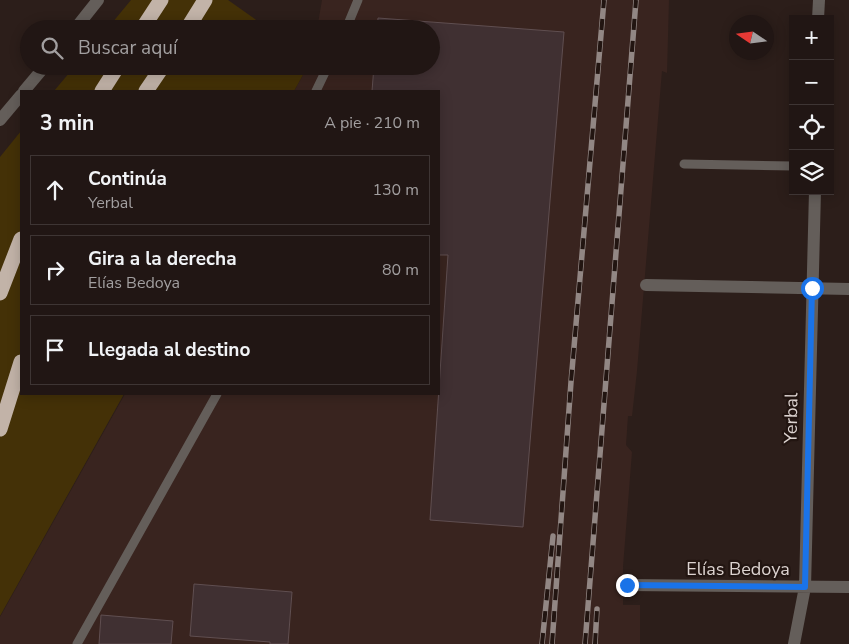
<!DOCTYPE html>
<html lang="es">
<head>
<meta charset="utf-8">
<style>
	body { margin:0; font-family:"Nunito Sans",sans-serif; background:#2d2322; color:#f1f3f6 }
	.controls { position:absolute; right:15px; top:15px; display:grid; overflow:hidden; border-radius:0px; box-shadow:0 2px 12px #0003 }
	.controls button { width:45px; height:45px; display:grid; place-items:center; padding:0; border:0; border-bottom:1px solid #3e3534; background:#211614; color:#f1f3f6; font:25px sans-serif }
	.compass { position:absolute; left:729px; top:15px; width:45px; height:45px; border-radius:50%; background:#211614; box-shadow:0 2px 12px #0003; rotate:283deg }
	.stop { position:absolute; width:15px; height:15px; margin:-11px; border:4px solid #1a73e8; border-radius:50%; background:#fff }
	.stop.end { background:#1a73e8; border-color:#fff; box-shadow:0 1px 5px #0008 }
	.list { margin:0; padding:0; list-style:none }
	h2 { display:flex; justify-content:space-between; align-items:center; height:65px; margin:0; padding:0 20px; font-size:21px }
	h2 small { font-size:16px; font-weight:400; color:#a29fa0 }
	.list li { display:grid; grid-template-columns:32px 1fr auto; gap:15px; align-items:center; box-sizing:border-box; height:70px; margin:0 10px 10px; padding:0 10px; border:1px solid #3e3534; border-radius:0px }
	.list b { display:block; font-size:19px; white-space:nowrap }
	.list p { margin:0; font-size:16px; white-space:nowrap; color:#a29fa0 }
	.list em { font-size:16px; font-style:normal; color:#a29fa0 }
	.icon { flex:none; width:28px; height:28px; fill:none; stroke:currentColor; stroke-width:2; stroke-linecap:round; stroke-linejoin:round }
	.map { position:relative; flex:none; width:849px; height:644px; overflow:hidden }
	.search { position:absolute; background:#211614; box-shadow:0 2px 12px #0003; left:20px; top:20px; width:420px; height:55px; display:flex; align-items:center; gap:12px; box-sizing:border-box; padding:0 18px; border-radius:28px; color:#a29fa0; font-size:19px }
	.panel { position:absolute; background:#211614; box-shadow:0 2px 12px #0003; left:20px; top:90px; width:420px; height:305px; border-radius:0px }
	.map>svg:first-child { display:block }
	.built { fill:#39241f }
	.green { fill:#443107 }
	.building { fill:#403032; stroke:#604f51 }
	.lines { fill:none; stroke-linecap:round; stroke-linejoin:round }
	.service { stroke:#645e5a; stroke-width:9 }
	.minor { stroke:#645e5a; stroke-width:12 }
	.tertiary { stroke:#645e5a; stroke-width:12 }
	.motorway { stroke:#c2b3a8; stroke-width:15 }
	.rail-casing { stroke:#928784; stroke-width:5.5 }
	.rail { stroke:#221511; stroke-width:4; stroke-dasharray:11; stroke-linecap:butt }
	.route { stroke:#1a73e8; stroke-width:6 }
	.labels { text-anchor:middle; dominant-baseline:central; stroke-width:4.5; stroke-linejoin:round; paint-order:stroke }
	.street-label { font-size:18px; fill:#dcd3d0; stroke:#221511 }
</style>
</head>
<body>
<div class="map">
<svg width="849" height="644" viewBox="0 0 849 644">
	<rect width="100%" height="100%" fill="#2c1e1a"/>
	<path class="built" d="M322 0H669L667 73 662 71 637 371 632 416H628L626 445 632 452 623 567V605H640V644H0V617L125 394H439V91H294L308 66H431V29H317Z"/>
	<path class="green" d="M131 0H228L269 29H107Z
		M75 66H308L294 91H54Z
		M21 131V394H124L0 616V157Z"/>
	<path class="building" d="M378 18 564 32 523 527 430 520 448 255H439V91H372L374 66H431V29H377Z
		M194 584 292 592 288 644H270V642L190 636Z
		M101 615 173 621 171 644H99Z"/>
	<g class="lines">
		<path class="service" d="M346 29 358 0
			M316 91 328 66
			M684 164 793 166
			M77 644 217 394"/>
		<path class="minor" d="M818 19 819 0
			M646 285 849 289
			M627 585 849 587
			M794 644 805 587 815 191"/>
		<path class="tertiary" d="M75 29 98 0
			M24 91 45 66
			M0 120 21 95"/>
		<path class="motorway" d="M142 29 161 0
			M187 29 205 0
			M102 91 118 66
			M146 91 163 66
			M0 293 21 239
			M0 429 21 362"/>
		<defs>
			<path id="rail" d="M542 644 553 536
				M552 644 571 382 604 0
				M585 644 636 0
				M595 644 597 609"/>
		</defs>
		<use href="#rail" class="rail-casing"/>
		<use href="#rail" class="rail"/>
	</g>
	<g class="lines">
		<path class="route" d="M627 585 805 587 812 288"/>
	</g>
	<g class="labels">
		<g class="street-label">
			<text transform="translate(791 418) rotate(-89)">Yerbal</text>
			<text x="738" y="569">Elías Bedoya</text>
		</g>
	</g>
</svg>
<div class="controls">
<button>+</button>
<button>−</button>
<button><svg class="icon" aria-label="locate" viewBox="0 0 24 24"><circle cx="12" cy="12" r="6"/><path d="M12 2v4M12 18v4M2 12h4M18 12h4"/></svg></button>
<button><svg class="icon" aria-label="layers" viewBox="0 0 24 24"><path d="M12 4l9 5-9 5-9-5zM3 14l9 5 9-5"/></svg></button>
</div>
<svg class="compass" viewBox="-18 -18 36 36"><path d="M0-13l5 13h-10z" fill="#e53935"/><path d="M0 13l5-13h-10z" fill="#a29fa0"/></svg>
<div class="stop" style="left:812px;top:288px"></div>
<div class="stop end" style="left:627px;top:585px"></div>
<div class="search"><svg class="icon" aria-label="search" viewBox="0 0 24 24"><circle cx="10" cy="10" r="6"/><path d="M15 15l6 6"/></svg>Buscar aquí</div>
<section class="panel">
<h2>3 min<small>A pie · 210 m</small></h2>
<ul class="list">
<li><svg class="icon" aria-label="ahead" viewBox="0 0 24 24"><path d="M12 20V5M6 11l6-6 6 6"/></svg><div><b>Continúa</b><p>Yerbal</p></div><em>130 m</em></li>
<li><svg class="icon" aria-label="right" viewBox="0 0 24 24"><path d="M7 20v-9h11M14 6l5 5-5 5"/></svg><div><b>Gira a la derecha</b><p>Elías Bedoya</p></div><em>80 m</em></li>
<li><svg class="icon" aria-label="arrive" viewBox="0 0 24 24"><path d="M6 21V4h12l-3 4 3 4H6"/></svg><div><b>Llegada al destino</b></div></li>
</ul>
</section>
</div>
</body>
</html>
